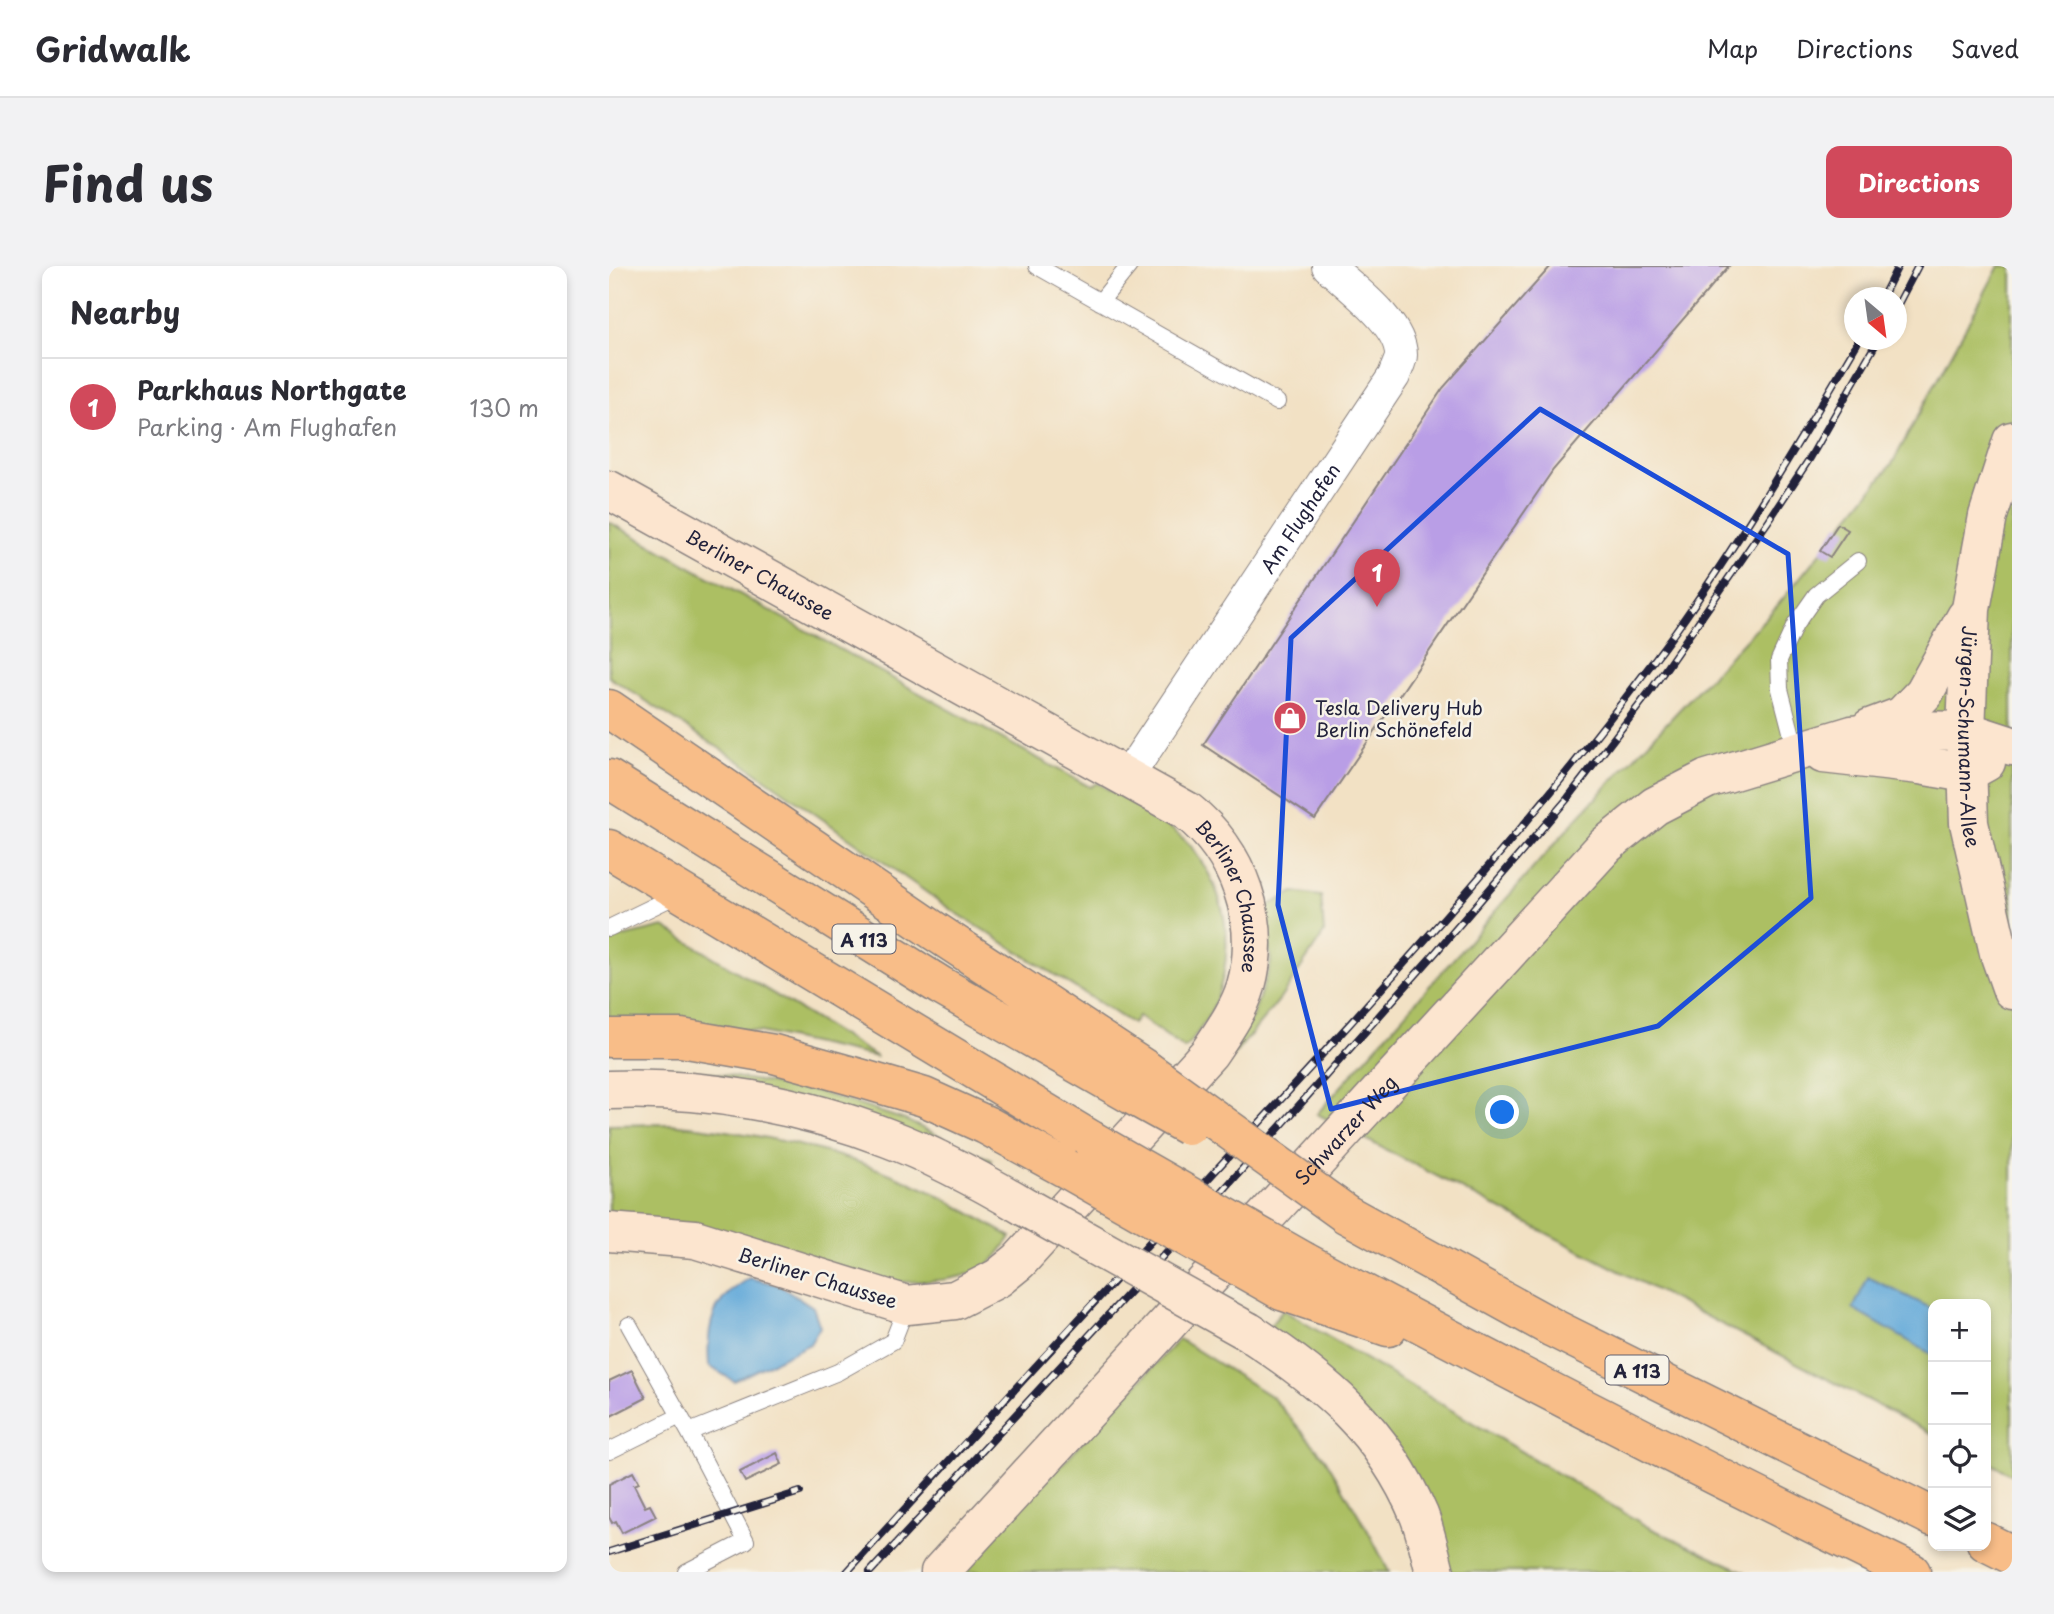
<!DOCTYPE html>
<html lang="en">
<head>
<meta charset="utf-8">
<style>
	body { margin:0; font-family:"Playpen Sans",sans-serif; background:#f2f2f3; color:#2b2b33 }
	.controls { position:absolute; right:21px; bottom:21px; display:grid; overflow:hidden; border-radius:14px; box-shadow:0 4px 10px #0003 }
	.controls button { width:63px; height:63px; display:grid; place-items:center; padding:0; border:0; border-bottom:2px solid #e1e1e2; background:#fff; color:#2b2b33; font:35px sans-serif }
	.compass { position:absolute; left:1235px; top:21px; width:63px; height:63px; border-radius:50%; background:#fff; box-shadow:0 4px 10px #0003; rotate:151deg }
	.you { position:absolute; left:894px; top:847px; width:24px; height:24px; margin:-18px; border:5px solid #fff; border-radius:50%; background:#1a73e8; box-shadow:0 0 0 10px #1a73e833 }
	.badge { display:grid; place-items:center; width:46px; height:46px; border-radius:50%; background:#d1495b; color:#fff; font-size:23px; font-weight:700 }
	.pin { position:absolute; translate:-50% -58px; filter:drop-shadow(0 2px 4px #0008) }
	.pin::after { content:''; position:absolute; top:37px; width:24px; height:21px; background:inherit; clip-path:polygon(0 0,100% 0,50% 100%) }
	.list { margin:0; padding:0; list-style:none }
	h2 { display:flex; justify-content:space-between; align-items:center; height:91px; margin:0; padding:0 28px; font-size:30px }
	h2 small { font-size:23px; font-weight:400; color:#7c7c81 }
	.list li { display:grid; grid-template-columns:46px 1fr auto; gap:21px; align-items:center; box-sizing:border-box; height:98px; padding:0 28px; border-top:2px solid #e1e1e2 }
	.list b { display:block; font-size:26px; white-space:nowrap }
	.list p { margin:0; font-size:23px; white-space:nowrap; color:#7c7c81 }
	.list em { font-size:23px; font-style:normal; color:#7c7c81 }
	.icon { flex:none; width:38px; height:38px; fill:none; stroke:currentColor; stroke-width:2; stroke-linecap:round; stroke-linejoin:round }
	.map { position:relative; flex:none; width:1403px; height:1306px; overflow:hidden; border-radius:14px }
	header { display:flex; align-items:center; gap:42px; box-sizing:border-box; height:98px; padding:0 35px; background:#fff; border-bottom:2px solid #e1e1e2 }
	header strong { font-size:33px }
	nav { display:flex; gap:38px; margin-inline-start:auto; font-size:24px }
	.intro { display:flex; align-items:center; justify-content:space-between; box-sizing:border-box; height:168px; padding:0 42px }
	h1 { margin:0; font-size:49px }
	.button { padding:18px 32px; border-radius:14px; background:#d1495b; color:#fff; font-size:24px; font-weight:700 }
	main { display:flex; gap:42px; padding:0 42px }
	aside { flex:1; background:#fff; border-radius:14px; box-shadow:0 4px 10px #0003 }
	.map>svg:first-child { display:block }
	.green { fill:#acbf63; stroke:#67704f; stroke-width:2 }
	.water { fill:#62a9d9; stroke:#42668a; stroke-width:2 }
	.building { fill:#b99ee6 }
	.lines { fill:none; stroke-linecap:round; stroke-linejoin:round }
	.lane-casing { stroke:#8a8280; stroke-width:18 }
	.street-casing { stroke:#8a8280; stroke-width:34 }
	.secondary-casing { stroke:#8a8280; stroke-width:41 }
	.highway-casing { stroke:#8a8280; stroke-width:41 }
	.lane { stroke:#fff; stroke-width:16 }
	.street { stroke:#fff; stroke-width:32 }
	.secondary { stroke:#fce5cf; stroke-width:38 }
	.highway { stroke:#f8bd88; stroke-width:38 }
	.rail-casing { stroke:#22223b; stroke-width:8 }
	.rail { stroke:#f7f3e8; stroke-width:5; stroke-dasharray:16; stroke-linecap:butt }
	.secondary-bridge-casing { stroke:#8a8280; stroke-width:41; stroke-linecap:butt }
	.highway-bridge-casing { stroke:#8a8280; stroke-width:41; stroke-linecap:butt }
	.secondary-bridge { stroke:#fce5cf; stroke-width:38 }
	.highway-bridge { stroke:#f8bd88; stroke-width:38 }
	.marked { fill:none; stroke:#1d4ed8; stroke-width:5; stroke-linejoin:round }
	.labels { text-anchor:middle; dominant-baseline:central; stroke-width:5; stroke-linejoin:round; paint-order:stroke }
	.shield { fill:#f7f3e8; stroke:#62616f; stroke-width:2 }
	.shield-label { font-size:18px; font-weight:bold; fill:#22223b }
	.street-label { font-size:19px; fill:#22223b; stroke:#f7f3e8 }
	.poi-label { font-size:19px; fill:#22223b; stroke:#f7f3e8; text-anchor:start }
</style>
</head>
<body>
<header>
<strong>Gridwalk</strong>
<nav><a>Map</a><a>Directions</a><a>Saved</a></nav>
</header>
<div class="intro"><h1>Find us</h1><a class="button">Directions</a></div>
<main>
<aside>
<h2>Nearby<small></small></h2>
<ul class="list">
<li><span class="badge">1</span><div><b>Parkhaus Northgate</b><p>Parking · Am Flughafen</p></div><em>130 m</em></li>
</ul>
</aside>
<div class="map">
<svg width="1403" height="1306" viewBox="0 0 1403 1306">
	<rect width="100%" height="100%" fill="#f7f3e8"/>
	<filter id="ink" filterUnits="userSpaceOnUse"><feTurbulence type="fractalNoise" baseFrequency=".0143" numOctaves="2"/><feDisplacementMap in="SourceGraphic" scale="14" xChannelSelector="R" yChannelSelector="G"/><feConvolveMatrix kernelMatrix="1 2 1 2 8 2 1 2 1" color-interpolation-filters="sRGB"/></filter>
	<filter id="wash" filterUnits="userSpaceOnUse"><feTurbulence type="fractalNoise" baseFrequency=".00686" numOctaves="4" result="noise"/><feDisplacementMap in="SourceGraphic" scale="28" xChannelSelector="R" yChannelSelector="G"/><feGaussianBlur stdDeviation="1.57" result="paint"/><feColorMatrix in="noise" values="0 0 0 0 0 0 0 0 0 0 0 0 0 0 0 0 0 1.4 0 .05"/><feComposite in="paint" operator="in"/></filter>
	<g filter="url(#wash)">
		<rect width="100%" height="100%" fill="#f2e1c4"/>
		<path class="green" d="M1390 0H1403V1209L1377 1195V1038H1324V1168L708 848 971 549 1168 340 1283 198Z
			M0 256 481 521 488 517C518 534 551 551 577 575 582 579 586 586 590 592 620 635 626 689 605 739 598 755 587 769 576 783L529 750 524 758 341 643 141 502 0 411Z
			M685 626 712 630 715 667 671 733 616 800 612 798 644 749 662 697 655 642Z
			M55 661 268 791 151 766 56 756 0 753V674Z
			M0 801 65 802 103 807 207 825 296 854 383 894 377 901 0 809Z
			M61 858C147 866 235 885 314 922 344 936 373 955 402 971 396 979 389 991 381 997 358 1016 312 1016 283 1016L0 958V859Z
			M674 1044 1039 1261 1136 1306H836L822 1247 661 1060Z
			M570 1073 663 1131 716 1192 759 1265 780 1306H352Z"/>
		<path class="water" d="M1259 1011 1324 1043V1089L1244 1043Z
			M141 1012 170 1019 204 1041 211 1061 201 1078 125 1115 100 1100C97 1058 103 1033 141 1012Z"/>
		<g id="blocks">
			<path class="building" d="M942 0H1120L944 204 706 553 594 479 834 122Z
				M1229 258 1239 264 1221 291 1211 285Z
				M23 1104 37 1132 0 1151V1115Z
				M168 1187 173 1198 136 1216 131 1206Z
				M24 1206 30 1217 25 1219 36 1241 41 1239 47 1250 13 1267 7 1255 3 1257 0 1251V1218Z"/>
		</g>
	</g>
	<g filter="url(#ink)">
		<use href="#blocks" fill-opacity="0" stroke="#8a8280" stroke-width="2"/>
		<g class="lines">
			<defs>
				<path id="lane" d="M428 0 668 136
					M491 36 520 0
					M1187 485 1171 423 1170 394 1186 359 1207 329 1249 295
					M0 662 70 628
					M20 1059 71 1150
					M0 1185 71 1150 80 1166 229 1106 284 1075 298 1039
					M77 1306 137 1275 80 1166"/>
				<g id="street">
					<path id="s1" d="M519 510 785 110C787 103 792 95 792 89 792 57 741 21 719 0"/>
				</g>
				<g id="secondary">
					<path id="s2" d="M1403 175 1379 250 1362 343 1357 465 1360 557 1390 687 1403 724"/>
					<path id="s3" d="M0 224 578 545C630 586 655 656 637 720 630 744 614 766 600 787L410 995 389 1012 346 1034 298 1039 86 973 0 966"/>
					<path d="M1261 462 1293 450 1315 427 1357 351"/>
					<path d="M1214 488 1311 499 1357 507 1377 496"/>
					<path d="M0 824C93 820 192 838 279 872 327 890 374 916 418 942"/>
					<path d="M640 1066C715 1115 774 1164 810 1249 817 1267 821 1287 826 1306"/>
					<path id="s4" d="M331 1306 997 579 1046 540 1098 513 1243 469 1298 464 1357 465 1403 480"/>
				</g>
				<path id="highway" d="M0 443 327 666 537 804
					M0 513 332 720 523 829
					M0 583 482 874
					M0 772H72L165 788 254 813 315 831 377 859 456 902
					M737 948 944 1062 1324 1251
					M696 996C896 1103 1098 1207 1302 1306
					M673 1025 779 1061
					M1377 1276 1403 1289"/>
			</defs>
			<use href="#lane" class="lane-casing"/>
			<use href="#street" class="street-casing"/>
			<use href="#secondary" class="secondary-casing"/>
			<use href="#highway" class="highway-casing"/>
			<use href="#lane" class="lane"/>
			<use href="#street" class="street"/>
			<use href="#secondary" class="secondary"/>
			<use href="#highway" class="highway"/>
			<defs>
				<path id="rail" d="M1273 32 1289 0
					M1288 40 1309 0
					M0 1286 191 1226
					M238 1306C364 1167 491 1029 618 892 774 723 930 552 1066 366 1133 272 1192 173 1250 74
					M261 1306 603 937 827 686 959 532 1042 424 1160 254 1201 192 1269 74"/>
			</defs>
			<use href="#rail" class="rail-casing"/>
			<use href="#rail" class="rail"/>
			<defs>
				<path id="secondary-bridge" d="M418 942 640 1066"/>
				<path id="highway-bridge" d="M537 804 737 948
					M523 829 579 860
					M482 874 696 996
					M456 902 673 1025"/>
			</defs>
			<use href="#secondary-bridge" class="secondary-bridge-casing"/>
			<use href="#highway-bridge" class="highway-bridge-casing"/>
			<use href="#secondary-bridge" class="secondary-bridge"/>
			<use href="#highway-bridge" class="highway-bridge"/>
		</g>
	</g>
	<path class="marked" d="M931 143 1179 288 1202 632 1049 760 722 843 669 639 682 372Z"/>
	<defs>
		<symbol id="shop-disc" viewBox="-11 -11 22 22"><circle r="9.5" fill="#d1495b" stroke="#f7f3e8"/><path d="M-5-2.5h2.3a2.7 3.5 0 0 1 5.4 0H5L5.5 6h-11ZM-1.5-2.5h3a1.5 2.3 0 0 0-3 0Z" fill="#fff"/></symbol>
	</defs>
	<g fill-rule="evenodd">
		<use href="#shop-disc" x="662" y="433" width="38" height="38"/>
	</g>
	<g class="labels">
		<g class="shield">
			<rect x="223.5" y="658.5" width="63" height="29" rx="5"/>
			<rect x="996.5" y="1089.5" width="63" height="29" rx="5"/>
		</g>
		<g class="shield-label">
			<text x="255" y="673">A 113</text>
			<text x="1028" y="1104">A 113</text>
		</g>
		<g class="street-label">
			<text stroke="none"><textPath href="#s1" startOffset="310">Am Flughafen</textPath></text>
			<text stroke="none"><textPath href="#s3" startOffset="173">Berliner Chaussee</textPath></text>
			<text stroke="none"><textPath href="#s2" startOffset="301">Jürgen-Schumann-Allee</textPath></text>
			<text stroke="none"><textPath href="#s3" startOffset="761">Berliner Chaussee</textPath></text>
			<text stroke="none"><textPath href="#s4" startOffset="600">Schwarzer Weg</textPath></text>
			<text transform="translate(209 1011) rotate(17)">Berliner Chaussee</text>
		</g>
		<g class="poi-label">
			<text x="706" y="441">Tesla Delivery Hub<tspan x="706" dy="22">Berlin Schönefeld</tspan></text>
		</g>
	</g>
</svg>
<div class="controls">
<button>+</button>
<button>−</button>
<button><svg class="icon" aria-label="locate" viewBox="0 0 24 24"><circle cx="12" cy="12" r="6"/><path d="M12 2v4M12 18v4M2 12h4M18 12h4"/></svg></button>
<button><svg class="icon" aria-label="layers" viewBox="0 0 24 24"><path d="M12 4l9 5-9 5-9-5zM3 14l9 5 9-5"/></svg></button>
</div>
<svg class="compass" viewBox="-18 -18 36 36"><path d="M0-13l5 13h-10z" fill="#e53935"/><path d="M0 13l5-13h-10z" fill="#7c7c81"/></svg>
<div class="you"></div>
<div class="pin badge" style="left:768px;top:341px">1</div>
</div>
</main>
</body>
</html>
